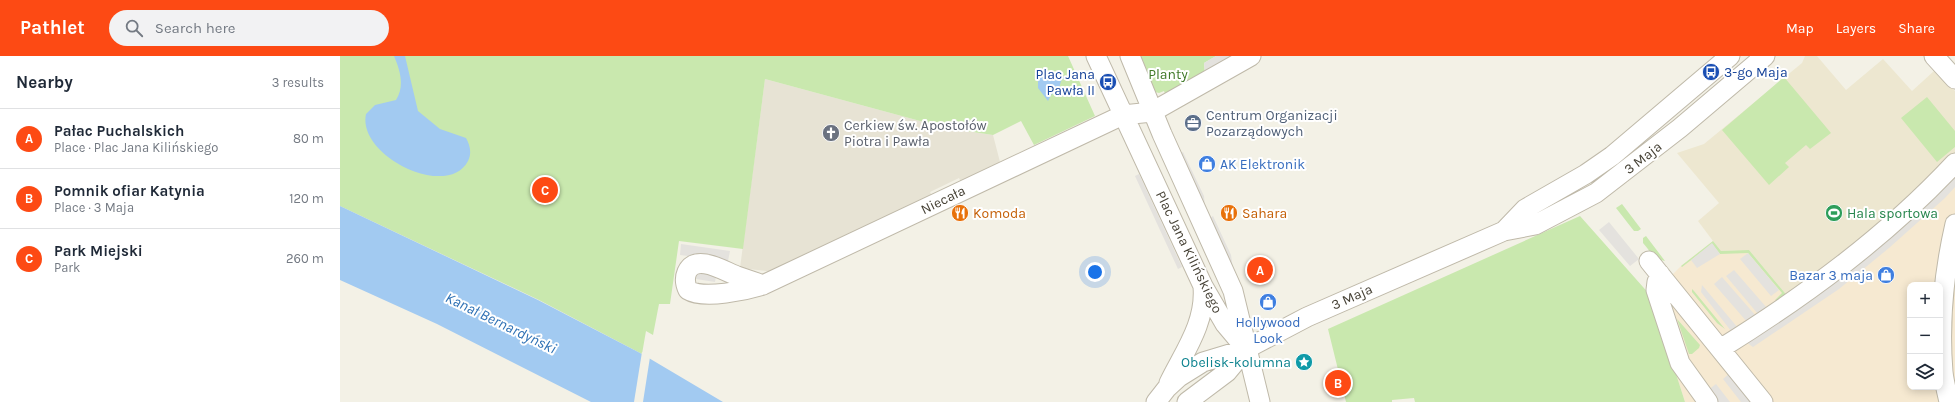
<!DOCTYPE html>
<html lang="en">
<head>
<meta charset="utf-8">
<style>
	body { margin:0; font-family:Karla,sans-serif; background:#f2f2f3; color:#1f2937 }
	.controls { position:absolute; right:12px; bottom:12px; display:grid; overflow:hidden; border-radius:8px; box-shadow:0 2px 10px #0003 }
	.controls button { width:36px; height:36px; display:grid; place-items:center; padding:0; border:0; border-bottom:1px solid #e0e1e3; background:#fff; color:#1f2937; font:20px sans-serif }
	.you { position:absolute; left:755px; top:216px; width:14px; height:14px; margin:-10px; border:3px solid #fff; border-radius:50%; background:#1a73e8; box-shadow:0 0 0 6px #1a73e833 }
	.badge { display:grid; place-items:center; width:26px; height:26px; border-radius:50%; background:#fd4a14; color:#fff; font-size:13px; font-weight:700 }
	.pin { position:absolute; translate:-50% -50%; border:2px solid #fff; box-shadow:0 1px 4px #0006 }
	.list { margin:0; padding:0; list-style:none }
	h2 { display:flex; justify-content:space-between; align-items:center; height:52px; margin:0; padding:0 16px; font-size:17px }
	h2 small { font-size:13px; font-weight:400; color:#747a83 }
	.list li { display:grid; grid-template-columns:26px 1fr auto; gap:12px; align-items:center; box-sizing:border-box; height:60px; padding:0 16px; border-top:1px solid #e0e1e3 }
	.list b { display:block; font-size:15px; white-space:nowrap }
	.list p { margin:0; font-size:13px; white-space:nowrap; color:#747a83 }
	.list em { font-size:13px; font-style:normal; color:#747a83 }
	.icon { flex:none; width:22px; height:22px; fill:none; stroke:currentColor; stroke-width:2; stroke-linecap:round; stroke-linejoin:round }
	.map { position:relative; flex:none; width:1615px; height:346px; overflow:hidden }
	header { display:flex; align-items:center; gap:24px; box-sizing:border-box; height:56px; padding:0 20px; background:#fd4a14; color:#fff }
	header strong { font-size:19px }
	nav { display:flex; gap:22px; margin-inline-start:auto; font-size:14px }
	.search { width:280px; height:36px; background:#f2f2f3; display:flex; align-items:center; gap:10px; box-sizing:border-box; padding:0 14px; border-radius:22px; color:#747a83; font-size:15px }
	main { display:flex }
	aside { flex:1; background:#fff }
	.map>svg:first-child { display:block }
	.residential { fill:#e7e3d4 }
	.commercial { fill:#f6e9d1; fill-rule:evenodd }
	.education { fill:#ede7d0 }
	.green { fill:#c9e8ae }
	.parking { fill:#e4e2de }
	.water { fill:#a2caf1 }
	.pier { fill:#f3f1e6 }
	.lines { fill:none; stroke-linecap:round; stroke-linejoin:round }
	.minor-casing { stroke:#bfb9a9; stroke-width:21 }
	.minor { stroke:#fff; stroke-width:19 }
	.labels { text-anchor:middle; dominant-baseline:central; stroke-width:4; stroke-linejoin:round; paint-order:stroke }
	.transit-label { font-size:14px; fill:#164399; stroke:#fff; text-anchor:start }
	.park-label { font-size:14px; fill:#407928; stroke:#fff }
	.service-label { font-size:14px; fill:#4e5e75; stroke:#fff; text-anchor:start }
	.worship-label { font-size:14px; fill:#5b616d; stroke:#fff; text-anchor:start }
	.street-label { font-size:14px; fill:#464135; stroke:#fff }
	.shop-label { font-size:14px; fill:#366cbe; stroke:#fff; text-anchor:start }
	.food-label { font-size:14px; fill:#c56008; stroke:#fff; text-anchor:start }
	.leisure-label { font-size:14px; fill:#27864d; stroke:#fff; text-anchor:start }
	.culture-label { font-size:14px; fill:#0d838f; stroke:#fff; text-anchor:end }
	.water-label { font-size:15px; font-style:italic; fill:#2d70b4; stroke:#fff }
</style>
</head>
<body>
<header>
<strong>Pathlet</strong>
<div class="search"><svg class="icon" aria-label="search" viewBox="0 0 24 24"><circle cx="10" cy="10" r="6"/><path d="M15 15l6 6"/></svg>Search here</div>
<nav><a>Map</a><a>Layers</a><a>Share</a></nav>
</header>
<main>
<aside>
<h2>Nearby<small>3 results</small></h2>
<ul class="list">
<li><span class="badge">A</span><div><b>Pałac Puchalskich</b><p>Place · Plac Jana Kilińskiego</p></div><em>80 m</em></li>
<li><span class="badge">B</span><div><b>Pomnik ofiar Katynia</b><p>Place · 3 Maja</p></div><em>120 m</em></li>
<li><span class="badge">C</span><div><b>Park Miejski</b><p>Park</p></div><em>260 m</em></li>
</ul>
</aside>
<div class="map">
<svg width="1615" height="346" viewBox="0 0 1615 346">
	<rect width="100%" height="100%" fill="#f3f1e6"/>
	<path class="residential" d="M425 23 606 72 653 79 660 106 621 126 619 122 590 136 592 140 435 216 400 212Z"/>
	<path class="commercial" d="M1615 99V346H1345L1311 240 1341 210 1373 185 1381 195 1409 194 1449 242ZM1570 229H1600V331H1570Z"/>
	<path class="education" d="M1465 0H1477L1506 34 1543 3 1572 35 1594 15 1615 35V98L1599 116 1449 242 1409 194 1381 195 1373 185 1358 165 1379 147 1337 97 1364 88 1462 7Z"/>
	<path class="green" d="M0 0H728L755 60 694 89 681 65 653 79 606 72 425 23 403 193 339 185 330 248H319L313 279 306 275 302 298 199 244 0 150Z
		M801 0H876L864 7 865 18 826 40 824 35 819 37 815 36Z
		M1444 21 1491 77 1470 93 1466 89 1445 107 1449 111 1429 129 1382 74Z
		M1587 41 1615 75V91L1597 106 1561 62Z
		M1282 148 1301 173 1298 175H1294L1276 152Z
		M1240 160 1311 240 1345 346H1075L1074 342 1052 344V346H1006L988 273Z
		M1306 180 1325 205C1314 203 1310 195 1303 187V182Z
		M1373 185 1381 195 1409 194 1449 242 1439 245 1435 244 1442 237 1408 197 1380 198 1372 188 1342 211 1341 210Z
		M1352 233 1354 235 1385 273 1377 267 1352 236Z
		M1337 263 1360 289 1359 292 1352 298H1349Z"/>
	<path class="parking" d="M876 0H896L865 18 864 7Z
		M843 96 864 140 865 152 839 98Z
		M799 118 842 211 838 213 795 120Z
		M1615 119V131L1605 142 1549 192 1499 233 1413 291 1403 284Z
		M873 160 891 199 893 213 870 162Z
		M1269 166 1299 203 1290 210 1259 174Z
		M1372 187 1380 198 1357 212 1351 204Z
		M341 188 390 195 388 205 340 199Z
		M1408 197 1439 234 1431 240 1400 203Z
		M358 213 377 215 375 226 356 223Z
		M1394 214 1427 252 1418 258 1386 220Z
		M1382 221 1416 260 1408 267 1374 228Z
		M1362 229 1398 272 1391 275 1361 236Z
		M1391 316 1415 346H1401L1383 323Z
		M1376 328 1390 346H1377L1368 334Z"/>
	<path class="water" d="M54 0H65L78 55 100 73 126 82C130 89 132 97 128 105 108 144 17 100 26 58L35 49 56 44C65 30 60 14 54 0Z
		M706 16C712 15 721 19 725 21L721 25 719 33 711 39 708 45 698 32V23L695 18H702Z
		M0 150 198 244 302 298 383 346H251L97 268 0 224Z"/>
	<path class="pier" d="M302 296 310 301 303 346H294Z"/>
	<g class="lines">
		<defs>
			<path id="minor" d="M756 0 863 230 885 268 906 293
				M790 0 822 78 893 235 920 346
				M1594 0 1615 23
				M1164 175 1185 153 1246 118 1272 100 1390 0
				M1309 205 1423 346
				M1320 218 1317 226 1316 234 1340 307 1368 346
				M423 229C415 226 406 223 397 220 384 215 356 197 347 216 344 223 345 228 348 234 364 244 407 234 423 229L783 59 812 56 911 0
				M1380 293C1465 240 1546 181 1615 107
				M829 327C844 296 866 267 863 231
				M816 346 827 332 839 321 863 306 906 293 967 261 1164 175 1195 169 1256 137 1340 72 1425 0
				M847 346 887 316 906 293
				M1609 346C1607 336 1604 326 1603 316 1599 267 1604 216 1615 168"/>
		</defs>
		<use href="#minor" class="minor-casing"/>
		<use href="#minor" class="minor"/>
	</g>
	<defs>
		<symbol id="bus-disc" viewBox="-11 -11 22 22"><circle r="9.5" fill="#1a4fb4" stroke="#fff"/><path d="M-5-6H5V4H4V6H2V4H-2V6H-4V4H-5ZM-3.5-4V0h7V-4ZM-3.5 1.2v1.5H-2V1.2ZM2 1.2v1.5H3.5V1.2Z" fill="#fff"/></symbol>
		<symbol id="office-disc" viewBox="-11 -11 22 22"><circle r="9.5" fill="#5c6f8a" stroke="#fff"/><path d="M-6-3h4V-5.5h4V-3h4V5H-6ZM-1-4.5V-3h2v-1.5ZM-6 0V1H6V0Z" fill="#fff"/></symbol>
		<symbol id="church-disc" viewBox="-11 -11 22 22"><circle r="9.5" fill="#6b7280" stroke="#fff"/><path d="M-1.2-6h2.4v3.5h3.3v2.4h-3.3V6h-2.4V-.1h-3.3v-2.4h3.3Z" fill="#fff"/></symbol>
		<symbol id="shop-disc" viewBox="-11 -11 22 22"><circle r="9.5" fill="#3f7fe0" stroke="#fff"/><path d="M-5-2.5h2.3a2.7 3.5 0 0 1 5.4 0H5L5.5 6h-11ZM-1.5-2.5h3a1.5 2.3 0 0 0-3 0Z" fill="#fff"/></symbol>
		<symbol id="restaurant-disc" viewBox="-11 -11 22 22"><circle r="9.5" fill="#e8710a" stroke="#fff"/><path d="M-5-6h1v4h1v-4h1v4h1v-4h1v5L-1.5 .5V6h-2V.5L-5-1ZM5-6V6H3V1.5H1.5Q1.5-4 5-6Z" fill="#fff"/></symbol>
		<symbol id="stadium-disc" viewBox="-11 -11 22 22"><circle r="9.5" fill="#2e9e5b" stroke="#fff"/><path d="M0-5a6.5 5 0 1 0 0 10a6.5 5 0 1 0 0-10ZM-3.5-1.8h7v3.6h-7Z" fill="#fff"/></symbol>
		<symbol id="sight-disc" viewBox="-11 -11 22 22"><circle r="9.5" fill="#0f9aa8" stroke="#fff"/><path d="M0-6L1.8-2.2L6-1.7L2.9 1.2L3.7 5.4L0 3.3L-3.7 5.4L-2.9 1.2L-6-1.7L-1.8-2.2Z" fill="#fff"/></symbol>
	</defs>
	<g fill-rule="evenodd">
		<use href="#bus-disc" x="1361" y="6" width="20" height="20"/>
		<use href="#bus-disc" x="758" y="16" width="20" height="20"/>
		<use href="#office-disc" x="843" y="57" width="20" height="20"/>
		<use href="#church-disc" x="481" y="67" width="20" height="20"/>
		<use href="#shop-disc" x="857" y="98" width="20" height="20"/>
		<use href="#restaurant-disc" x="610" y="147" width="20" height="20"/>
		<use href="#restaurant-disc" x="879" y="147" width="20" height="20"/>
		<use href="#stadium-disc" x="1484" y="147" width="20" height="20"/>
		<use href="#shop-disc" x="1536" y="209" width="20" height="20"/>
		<use href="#shop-disc" x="918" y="236" width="20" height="20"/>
		<use href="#sight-disc" x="954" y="296" width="20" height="20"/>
	</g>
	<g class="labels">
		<g class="transit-label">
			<text x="1384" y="16">3-go Maja</text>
			<text x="755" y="18" text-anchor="end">Plac Jana<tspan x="755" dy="16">Pawła II</tspan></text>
		</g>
		<g class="park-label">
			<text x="828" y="18">Planty</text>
		</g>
		<g class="service-label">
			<text x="866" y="59">Centrum Organizacji<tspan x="866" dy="16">Pozarządowych</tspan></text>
		</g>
		<g class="worship-label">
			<text x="504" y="69">Cerkiew św. Apostołów<tspan x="504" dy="16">Piotra i Pawła</tspan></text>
		</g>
		<g class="street-label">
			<text transform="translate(1303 102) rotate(-38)">3 Maja</text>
			<text transform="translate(603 144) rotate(-26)">Niecała</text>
			<text transform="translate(849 196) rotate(64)">Plac Jana Kilińskiego</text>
			<text transform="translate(1012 241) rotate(-24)">3 Maja</text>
		</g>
		<g class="shop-label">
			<text x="880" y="108">AK Elektronik</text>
			<text x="1533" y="219" text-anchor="end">Bazar 3 maja</text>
			<text x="928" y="266" text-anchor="middle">Hollywood<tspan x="928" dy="16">Look</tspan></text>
		</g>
		<g class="food-label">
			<text x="633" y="157">Komoda</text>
			<text x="902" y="157">Sahara</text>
		</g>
		<g class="leisure-label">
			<text x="1507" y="157">Hala sportowa</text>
		</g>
		<g class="culture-label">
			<text x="951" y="306">Obelisk-kolumna</text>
		</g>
		<g class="water-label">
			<text transform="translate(161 267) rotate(26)">Kanał Bernardyński</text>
		</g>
	</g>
</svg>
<div class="controls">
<button>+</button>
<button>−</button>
<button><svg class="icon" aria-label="layers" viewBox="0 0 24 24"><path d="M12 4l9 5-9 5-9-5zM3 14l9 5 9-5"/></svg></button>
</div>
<div class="you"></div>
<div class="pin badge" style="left:920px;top:214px">A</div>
<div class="pin badge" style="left:998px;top:327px">B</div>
<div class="pin badge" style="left:205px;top:134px">C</div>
</div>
</main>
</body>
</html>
